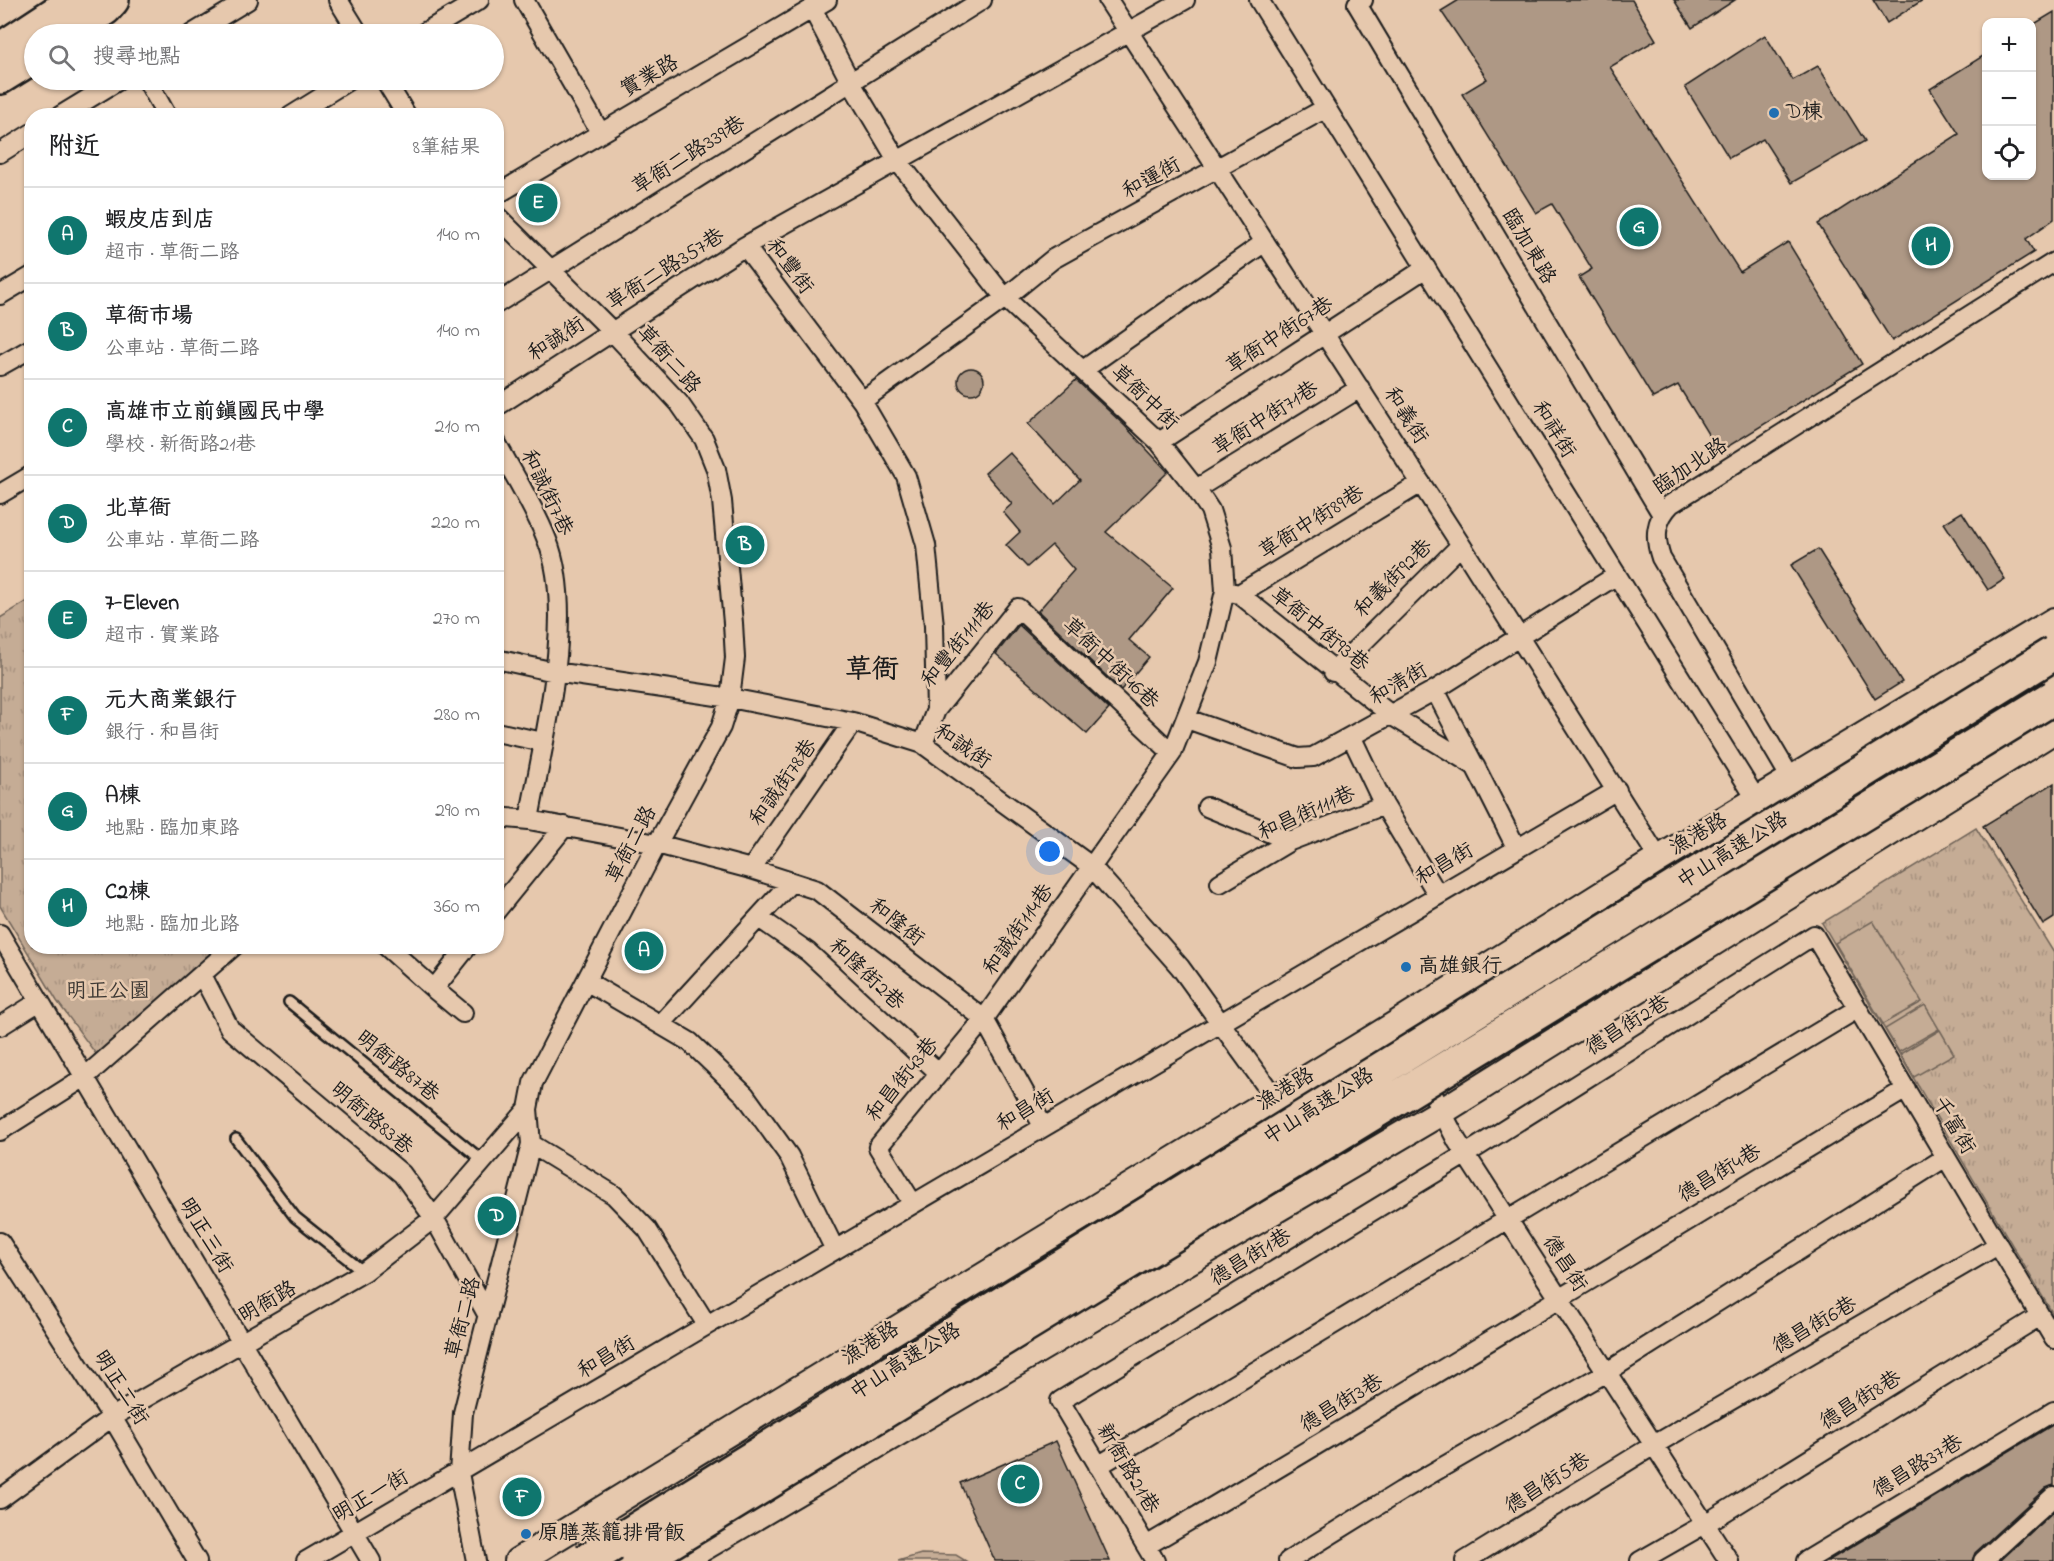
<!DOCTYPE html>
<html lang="zh-TW">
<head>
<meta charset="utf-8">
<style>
	body { margin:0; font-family:"Indie Flower","LXGW WenKai TC",sans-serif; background:#f2f2f2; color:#202124 }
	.controls { position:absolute; right:18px; top:18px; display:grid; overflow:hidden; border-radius:12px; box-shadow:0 2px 4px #0004 }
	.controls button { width:54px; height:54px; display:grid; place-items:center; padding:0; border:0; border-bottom:2px solid #e0e0e0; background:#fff; color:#202124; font:30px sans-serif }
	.you { position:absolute; left:1050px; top:852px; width:21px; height:21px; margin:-15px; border:4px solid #fff; border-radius:50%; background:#1a73e8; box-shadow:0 0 0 9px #1a73e833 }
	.badge { display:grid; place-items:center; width:39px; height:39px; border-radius:50%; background:#0f766e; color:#fff; font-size:20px; font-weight:700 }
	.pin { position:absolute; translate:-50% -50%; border:3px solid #fff; box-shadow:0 2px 6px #0006 }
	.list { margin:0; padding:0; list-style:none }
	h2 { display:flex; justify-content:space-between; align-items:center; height:78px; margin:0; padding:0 24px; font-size:26px }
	h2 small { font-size:20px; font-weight:400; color:#757577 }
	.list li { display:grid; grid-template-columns:39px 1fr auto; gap:18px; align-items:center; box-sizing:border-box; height:96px; padding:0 24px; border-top:2px solid #e0e0e0 }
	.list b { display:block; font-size:22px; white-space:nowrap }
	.list p { margin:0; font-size:20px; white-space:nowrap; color:#757577 }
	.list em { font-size:20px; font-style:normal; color:#757577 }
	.icon { flex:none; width:33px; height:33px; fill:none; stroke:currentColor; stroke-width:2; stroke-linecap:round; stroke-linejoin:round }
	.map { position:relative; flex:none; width:2054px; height:1561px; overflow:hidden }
	.search { position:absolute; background:#fff; box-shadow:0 2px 4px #0004; left:24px; top:24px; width:480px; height:66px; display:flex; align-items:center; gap:15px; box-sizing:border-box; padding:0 21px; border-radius:33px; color:#757577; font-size:22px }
	.panel { position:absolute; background:#fff; box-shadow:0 2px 4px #0004; left:24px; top:108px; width:480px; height:846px; border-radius:24px }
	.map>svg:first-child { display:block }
	.grass { fill:url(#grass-tufts); stroke:#706458; stroke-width:1.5 }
	.pitch { fill:#c5ac95; stroke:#706458; stroke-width:1.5 }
	.building { fill:#ae9885; stroke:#1c1c1c; stroke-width:1.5 }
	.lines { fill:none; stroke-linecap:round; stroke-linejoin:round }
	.lane-casing { stroke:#1c1c1c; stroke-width:14 }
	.street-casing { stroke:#1c1c1c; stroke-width:22 }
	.secondary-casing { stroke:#1c1c1c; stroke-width:30 }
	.highway-casing { stroke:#1c1c1c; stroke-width:38 }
	.lane { stroke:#e6c8ad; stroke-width:9 }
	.street { stroke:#e6c8ad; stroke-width:18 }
	.secondary { stroke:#e6c8ad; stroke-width:26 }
	.highway { stroke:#e6c8ad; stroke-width:33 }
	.highway-bridge-casing { stroke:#1c1c1c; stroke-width:38; stroke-linecap:butt }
	.highway-bridge { stroke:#e6c8ad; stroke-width:33 }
	.poi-dot { fill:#1f6fb2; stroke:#e6c8ad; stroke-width:2 }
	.labels { text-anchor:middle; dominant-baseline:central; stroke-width:5; stroke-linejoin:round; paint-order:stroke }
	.street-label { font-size:21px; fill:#1c1c1c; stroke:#e6c8ad }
	.poi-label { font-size:21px; fill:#1c1c1c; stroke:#e6c8ad; text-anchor:start }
	.park-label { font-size:21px; fill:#3e3934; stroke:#e6c8ad }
	.district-label { font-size:27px; font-weight:bold; fill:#1c1c1c; stroke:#e6c8ad }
</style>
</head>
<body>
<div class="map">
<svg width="2054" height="1561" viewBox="0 0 2054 1561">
	<defs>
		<pattern id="grass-tufts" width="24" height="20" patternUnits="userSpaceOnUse" patternTransform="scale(1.5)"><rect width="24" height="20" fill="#c5ac95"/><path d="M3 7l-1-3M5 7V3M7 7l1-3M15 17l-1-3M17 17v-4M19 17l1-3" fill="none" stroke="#a99380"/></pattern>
	</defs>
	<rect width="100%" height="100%" fill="#e6c8ad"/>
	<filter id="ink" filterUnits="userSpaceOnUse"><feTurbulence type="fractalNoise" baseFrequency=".0167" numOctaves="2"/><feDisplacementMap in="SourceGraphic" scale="12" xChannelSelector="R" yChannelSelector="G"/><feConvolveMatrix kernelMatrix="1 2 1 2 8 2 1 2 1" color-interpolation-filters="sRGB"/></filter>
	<g filter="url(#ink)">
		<path class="grass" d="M31 599 32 946 223 947 101 1061 57 1001 0 906V618Z
			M1976 828 2054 953V1316L1822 923Z"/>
		<path class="pitch" d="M1873 921 1922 1002 1883 1024 1835 943Z
			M1925 1005 1939 1029 1899 1052 1885 1029Z
			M1940 1030 1954 1054 1914 1077 1900 1054Z
			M921 1554 956 1555 966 1561H898Z"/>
		<path class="building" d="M1459 0H1632L1656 40 1610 67 1740 272 1788 242 1862 364 1719 452 1678 385 1653 398 1579 277 1592 269 1552 204 1536 213 1462 94 1487 79 1441 11Z
			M1674 0H1735L1692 28Z
			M1873 0H1923L1887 23Z
			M2054 12V219L2026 239 2034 252 1892 341 1818 224 1959 134 1930 89 1986 54V176H2031V26Z
			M1765 35 1793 80 1818 66 1865 141 1791 183 1763 139 1729 158 1685 87Z
			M958 381a13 13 0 1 1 26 0a13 13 0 1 1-26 0Z
			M1076 380 1125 426 1168 472 1106 532 1173 588 1129 640 1149 657 1121 690 1038 611 1074 570 1052 545 1027 567 1006 545 1020 532 1003 512 1012 504 985 473 1009 452 1055 504 1080 480 1028 424Z
			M1962 512 2005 579 1988 590 1944 523Z
			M1818 549 1902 682 1875 699 1791 565Z
			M1019 625 1109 709 1087 734 996 654Z
			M2054 783V918L2043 925 1983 826Z
			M2054 1424V1485L2046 1488 1975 1553 1972 1561H1828Z
			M1056 1441 1110 1561H995L960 1483Z
			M2054 1511V1561H2000Z"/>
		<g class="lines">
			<defs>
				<path id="lane" d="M289 1002 483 1161
					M236 1139 295 1217 364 1272"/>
				<path id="street" d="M338 0 359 34
					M524 0 600 132
					M1108 0 1461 545 1659 859
					M1259 0 1758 802 1806 885
					M1363 0 1357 4 1661 513
					M812 8 850 81 897 160 1005 298 1159 442 1196 489 1210 510 1222 548 1225 591 1208 662 1172 753 984 1019 878 1147 913 1204
					M192 34 248 0
					M422 34 479 0
					M147 80 167 116
					M385 80 407 116
					M60 116 119 80
					M291 116 349 80
					M0 153 32 133
					M496 195 827 0
					M745 246 862 401 906 476 926 545 934 626 936 710 923 744
					M0 295 32 276
					M496 304 982 0
					M0 366 32 348
					M1083 370 1265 242
					M862 401 1005 298 1053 259 1326 108
					M496 407 745 246 1185 0
					M496 442C513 474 534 506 547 540 577 615 543 741 529 820
					M1159 442 1426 268
					M1196 489 1360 388
					M0 494 32 475
					M1230 592 1239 594 1421 483
					M1239 594 1391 715 1475 766 1517 849
					M496 659 555 672 730 698 853 722 923 744 1091 866 1180 967 1274 1097
					M1333 672 1461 545
					M1435 690 1474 765
					M936 710 1018 608 1172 753
					M1187 719 1298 758 1313 757 1435 690 1617 575
					M496 732 543 742
					M1352 738 1384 805
					M1207 807 1290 841
					M496 817 529 820 657 844 751 869 817 890 984 1019 1043 1126
					M1829 843 1661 558C1654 537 1655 520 1671 504L2054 262
					M751 869 853 722
					M1220 883 1290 841 1384 805 1438 895
					M496 911 565 826
					M759 918 808 952 938 1072
					M0 934 371 1561
					M386 946 434 989 468 946
					M202 975 230 1029 402 1174 434 1218 488 1316
					M586 981 690 1042 745 1095 789 1156 835 1250
					M434 989 463 1013
					M661 1024 791 882
					M0 1026 40 1001
					M1423 1075 1457 1141 1729 1561
					M0 1131 85 1077 234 946
					M531 1144 614 1195 647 1229 707 1325
					M0 1242 112 1417 197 1561
					M1098 1466 1857 1009
					M0 1499 112 1417 364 1272 434 1218 528 1109
					M1146 1546C1401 1397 1652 1241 1906 1089
					M306 1561 1617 790
					M476 1561 459 1473 463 1413 531 1144 528 1109 533 1083 657 844 721 727 730 698 735 658 733 623 722 501 716 469 704 439 679 403 612 331 496 215
					M1155 1561 1060 1401 1466 1154 1814 935 2054 1339
					M1288 1561 1401 1491 1607 1372 1946 1157
					M1465 1561 1654 1445 1998 1245
					M1640 1561 1705 1524 2040 1316
					M1806 1561 2054 1411
					M1983 1561 2054 1496"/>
				<path id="secondary" d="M518 1561 1398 1023 1659 859 2054 621
					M680 1561 1441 1112 2054 730"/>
				<path id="highway" d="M68 34 105 8 112 0
					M0 50 76 0
					M0 77 34 56"/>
			</defs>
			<use href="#lane" class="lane-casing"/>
			<use href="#street" class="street-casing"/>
			<use href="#secondary" class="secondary-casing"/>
			<use href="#highway" class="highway-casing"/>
			<use href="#lane" class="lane"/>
			<use href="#street" class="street"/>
			<use href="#secondary" class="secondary"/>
			<use href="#highway" class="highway"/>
			<defs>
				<path id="highway-bridge" d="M586 1561 2054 653
					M639 1561 2054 697"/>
			</defs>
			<use href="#highway-bridge" class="highway-bridge-casing"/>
			<use href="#highway-bridge" class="highway-bridge"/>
		</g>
	</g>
	<g class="poi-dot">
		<circle cx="1774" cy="113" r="6"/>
		<circle cx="1406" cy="967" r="6"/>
		<circle cx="526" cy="1534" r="6"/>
	</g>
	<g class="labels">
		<g class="street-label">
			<text transform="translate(650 77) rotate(-30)">實業路</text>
			<text transform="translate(689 156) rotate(-32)">草衙二路339巷</text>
			<text transform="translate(1152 179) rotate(-29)">和運街</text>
			<text transform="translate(1528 247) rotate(59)">臨加東路</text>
			<text transform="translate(789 267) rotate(53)">和豐街</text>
			<text transform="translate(666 270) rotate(-32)">草衙二路357巷</text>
			<text transform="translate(1280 336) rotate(-33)">草衙中街67巷</text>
			<text transform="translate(557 340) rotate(-33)">和誠街</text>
			<text transform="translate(668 360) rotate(48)">草衙二路</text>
			<text transform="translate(1144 398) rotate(44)">草衙中街</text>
			<text transform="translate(1405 416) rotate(57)">和義街</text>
			<text transform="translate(1266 419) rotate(-32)">草衙中街71巷</text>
			<text transform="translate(1553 430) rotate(58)">和祥街</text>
			<text transform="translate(1691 467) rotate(-34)">臨加北路</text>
			<text transform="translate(546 493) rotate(64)">和誠街7巷</text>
			<text transform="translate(1312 523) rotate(-32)">草衙中街89巷</text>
			<text transform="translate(1394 579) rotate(-45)">和義街92巷</text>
			<text transform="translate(1319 630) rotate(39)">草衙中街93巷</text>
			<text transform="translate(959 645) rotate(-51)">和豐街111巷</text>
			<text transform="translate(1110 664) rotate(43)">草衙中街46巷</text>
			<text transform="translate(1399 685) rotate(-30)">和清街</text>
			<text transform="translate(962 747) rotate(34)">和誠街</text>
			<text transform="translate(784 783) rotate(-55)">和誠街78巷</text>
			<text transform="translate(1307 814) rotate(-24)">和昌街111巷</text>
			<text transform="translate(1699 835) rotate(-30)">漁港路</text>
			<text transform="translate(632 845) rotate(-62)">草衙二路</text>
			<text transform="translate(1733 851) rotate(-32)">中山高速公路</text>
			<text transform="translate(1445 865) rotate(-30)">和昌街</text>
			<text transform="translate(896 923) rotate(38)">和隆街</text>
			<text transform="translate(1019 930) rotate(-55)">和誠街114巷</text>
			<text transform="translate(866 975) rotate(43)">和隆街2巷</text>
			<text transform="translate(1628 1026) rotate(-32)">德昌街2巷</text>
			<text transform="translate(397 1067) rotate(39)">明衙路87巷</text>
			<text transform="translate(903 1080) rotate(-51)">和昌街43巷</text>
			<text transform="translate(1286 1090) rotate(-31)">漁港路</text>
			<text transform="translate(1319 1107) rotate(-32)">中山高速公路</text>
			<text transform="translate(1026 1111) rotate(-31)">和昌街</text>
			<text transform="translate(371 1119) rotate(40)">明衙路83巷</text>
			<text transform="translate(1953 1126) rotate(59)">千富街</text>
			<text transform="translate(1720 1174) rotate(-31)">德昌街4巷</text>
			<text transform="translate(205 1236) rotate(59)">明正三街</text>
			<text transform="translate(1251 1258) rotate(-31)">德昌街1巷</text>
			<text transform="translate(1564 1264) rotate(57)">德昌街</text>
			<text transform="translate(268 1303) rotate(-30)">明衙路</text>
			<text transform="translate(464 1318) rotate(-75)">草衙二路</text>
			<text transform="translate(1815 1326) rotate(-30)">德昌街6巷</text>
			<text transform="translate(871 1344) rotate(-32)">漁港路</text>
			<text transform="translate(607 1358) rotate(-31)">和昌街</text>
			<text transform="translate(906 1362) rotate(-32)">中山高速公路</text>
			<text transform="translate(120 1388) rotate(58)">明正二街</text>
			<text transform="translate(1861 1401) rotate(-32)">德昌街8巷</text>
			<text transform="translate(1342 1404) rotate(-31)">德昌街3巷</text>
			<text transform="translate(1918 1467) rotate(-31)">德昌路37巷</text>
			<text transform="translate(1127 1469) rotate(59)">新衙路21巷</text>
			<text transform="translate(1548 1484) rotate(-32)">德昌街5巷</text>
			<text transform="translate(371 1497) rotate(-30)">明正一街</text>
		</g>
		<g class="poi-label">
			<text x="1786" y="113">D棟</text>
			<text x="1418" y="967">高雄銀行</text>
			<text x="538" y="1534">原膳蒸籠排骨飯</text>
		</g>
		<g class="park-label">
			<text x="108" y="992">明正公園</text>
		</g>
		<g class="district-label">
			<text x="872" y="670">草衙</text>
		</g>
	</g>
</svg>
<div class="controls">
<button>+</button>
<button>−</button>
<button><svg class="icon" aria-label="locate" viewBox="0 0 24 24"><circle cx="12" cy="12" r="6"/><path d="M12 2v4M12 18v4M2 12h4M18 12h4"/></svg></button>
</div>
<div class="you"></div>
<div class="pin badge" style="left:644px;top:951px">A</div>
<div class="pin badge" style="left:745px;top:545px">B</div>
<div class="pin badge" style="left:1020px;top:1484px">C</div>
<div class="pin badge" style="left:497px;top:1216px">D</div>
<div class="pin badge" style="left:538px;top:203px">E</div>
<div class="pin badge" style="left:522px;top:1497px">F</div>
<div class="pin badge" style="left:1639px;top:227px">G</div>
<div class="pin badge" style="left:1931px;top:246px">H</div>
<div class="search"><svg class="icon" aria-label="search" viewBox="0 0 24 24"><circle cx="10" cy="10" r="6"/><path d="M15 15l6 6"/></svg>搜尋地點</div>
<section class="panel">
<h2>附近<small>8筆結果</small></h2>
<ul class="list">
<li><span class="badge">A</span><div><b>蝦皮店到店</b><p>超市 · 草衙二路</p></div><em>140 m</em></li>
<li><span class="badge">B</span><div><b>草衙市場</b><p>公車站 · 草衙二路</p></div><em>140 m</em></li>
<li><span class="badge">C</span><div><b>高雄市立前鎮國民中學</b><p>學校 · 新衙路21巷</p></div><em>210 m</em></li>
<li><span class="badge">D</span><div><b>北草衙</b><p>公車站 · 草衙二路</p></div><em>220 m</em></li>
<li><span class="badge">E</span><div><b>7-Eleven</b><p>超市 · 實業路</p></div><em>270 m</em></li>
<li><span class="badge">F</span><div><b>元大商業銀行</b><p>銀行 · 和昌街</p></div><em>280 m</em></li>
<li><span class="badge">G</span><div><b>A棟</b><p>地點 · 臨加東路</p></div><em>290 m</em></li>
<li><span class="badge">H</span><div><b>C2棟</b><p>地點 · 臨加北路</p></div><em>360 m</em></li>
</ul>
</section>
</div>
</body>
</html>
